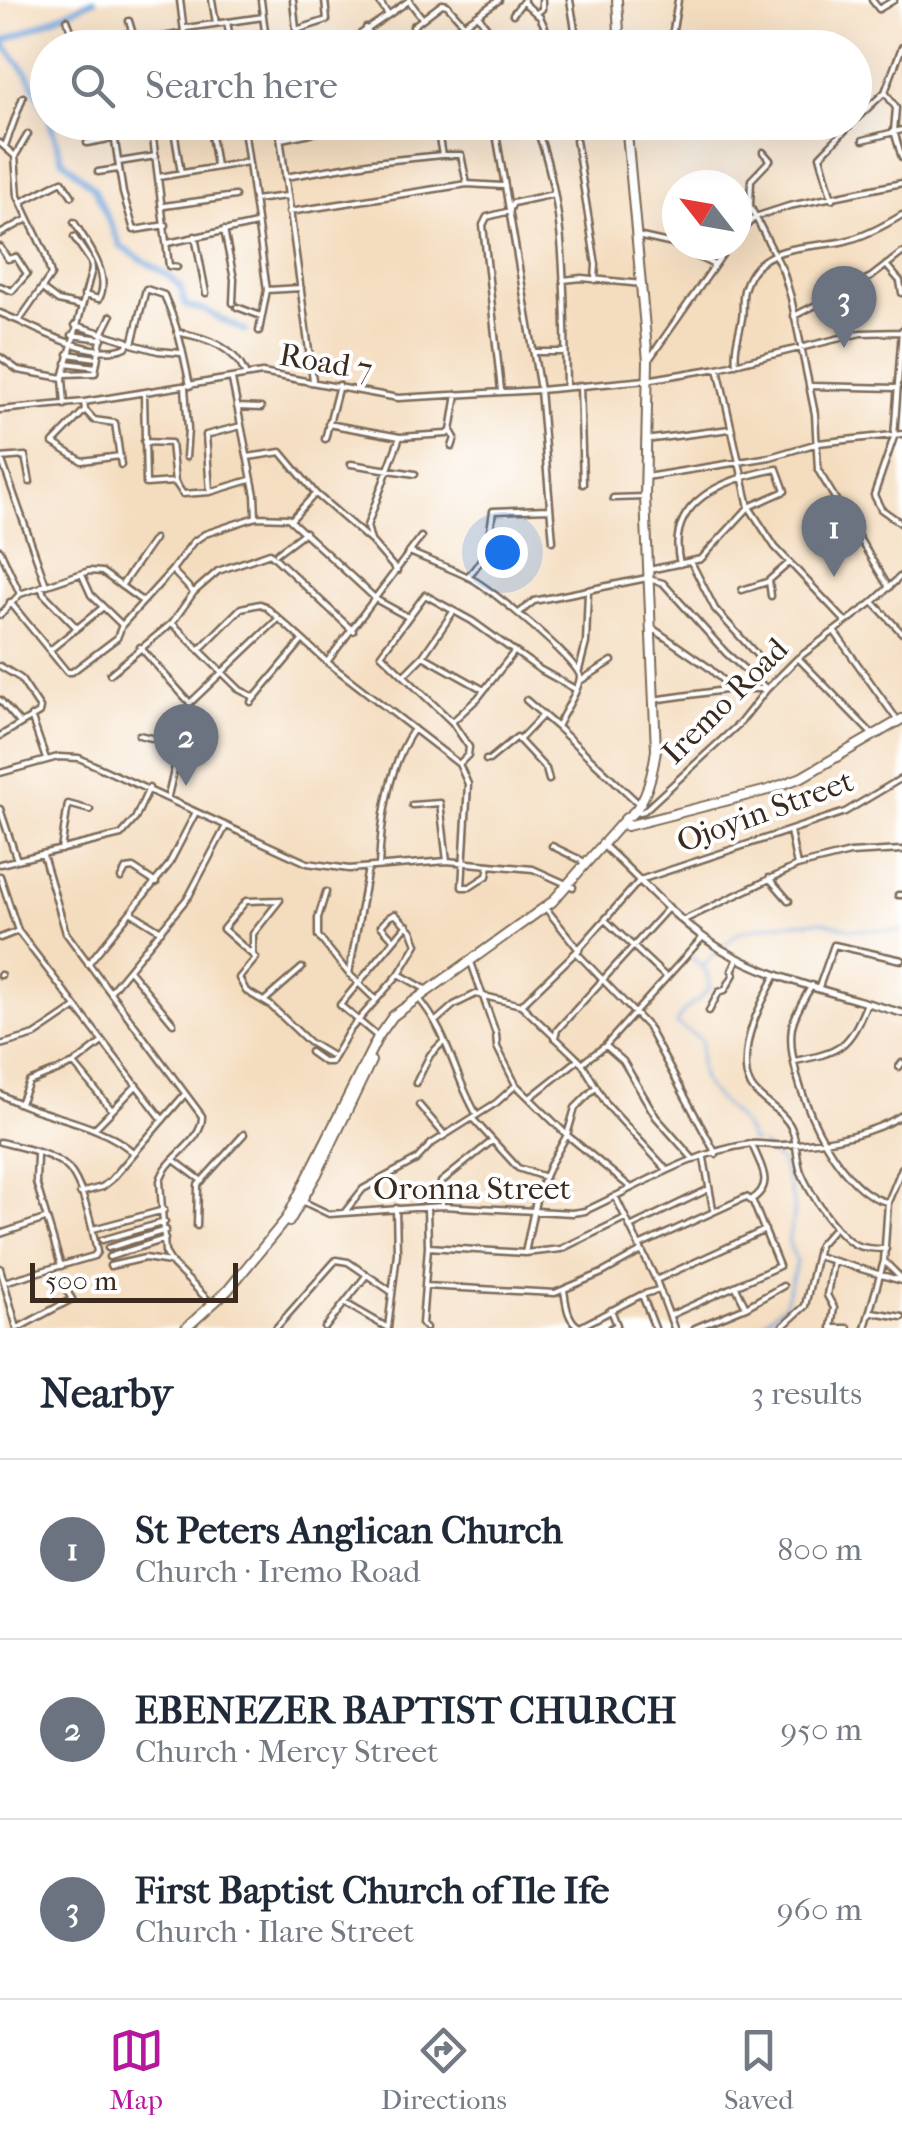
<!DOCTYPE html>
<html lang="en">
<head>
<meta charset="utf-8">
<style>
	body { margin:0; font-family:"IM FELL French Canon",serif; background:#f6f6f7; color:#1f2937 }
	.compass { position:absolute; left:662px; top:170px; width:90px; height:90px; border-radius:50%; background:#fff; box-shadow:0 10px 40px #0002; rotate:301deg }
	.scale { position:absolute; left:30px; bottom:25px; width:208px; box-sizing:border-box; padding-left:10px; border:5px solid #3b2a1e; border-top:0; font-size:28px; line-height:35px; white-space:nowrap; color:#3b2a1e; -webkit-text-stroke:8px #fff; paint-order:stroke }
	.you { position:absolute; left:502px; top:552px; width:35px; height:35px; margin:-25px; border:8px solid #fff; border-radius:50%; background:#1a73e8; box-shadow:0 0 0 15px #1a73e833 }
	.badge { display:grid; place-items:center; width:65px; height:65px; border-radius:50%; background:#b5179e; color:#fff; font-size:32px; font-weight:700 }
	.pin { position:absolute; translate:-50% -82px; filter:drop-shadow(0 2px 5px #0008) }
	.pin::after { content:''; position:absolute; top:52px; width:35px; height:30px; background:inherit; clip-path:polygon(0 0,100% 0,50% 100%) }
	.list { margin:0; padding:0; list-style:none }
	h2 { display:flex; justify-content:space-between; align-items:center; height:130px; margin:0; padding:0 40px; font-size:42px }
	h2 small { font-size:32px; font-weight:400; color:#747a83 }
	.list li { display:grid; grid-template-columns:65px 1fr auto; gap:30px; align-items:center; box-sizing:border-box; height:180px; padding:0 40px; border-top:2px solid #e0e1e3 }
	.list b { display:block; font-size:38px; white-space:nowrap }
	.list p { margin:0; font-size:32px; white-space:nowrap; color:#747a83 }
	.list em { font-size:32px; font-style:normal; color:#747a83 }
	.icon { flex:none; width:55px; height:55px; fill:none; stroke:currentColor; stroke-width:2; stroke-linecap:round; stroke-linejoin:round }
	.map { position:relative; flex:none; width:902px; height:1328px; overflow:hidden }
	.search { position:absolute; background:#fff; box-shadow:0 10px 40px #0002; left:30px; right:30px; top:30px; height:110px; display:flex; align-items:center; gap:25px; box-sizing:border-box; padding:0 35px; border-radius:55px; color:#747a83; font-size:38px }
	.sheet { height:670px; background:#fff }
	nav { display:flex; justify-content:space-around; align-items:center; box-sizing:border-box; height:140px; border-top:2px solid #e0e1e3; background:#fff; font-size:28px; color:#747a83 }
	nav a { display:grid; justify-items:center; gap:5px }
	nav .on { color:#b5179e }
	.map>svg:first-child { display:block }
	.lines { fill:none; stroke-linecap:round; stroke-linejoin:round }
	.stream { stroke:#6ba2d9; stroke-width:2.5 }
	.river { stroke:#6ba2d9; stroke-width:6 }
	.minor-casing { stroke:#7c6956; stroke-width:9 }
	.tertiary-casing { stroke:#7c6956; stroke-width:10 }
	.primary-casing { stroke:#7c6956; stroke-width:12 }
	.minor { stroke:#fff; stroke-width:4 }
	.tertiary { stroke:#fff; stroke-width:5 }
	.primary { stroke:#fff; stroke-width:8 }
	.labels { text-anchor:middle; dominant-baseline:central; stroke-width:8; stroke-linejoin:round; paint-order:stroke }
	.street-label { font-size:32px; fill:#3b2a1e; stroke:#fff }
</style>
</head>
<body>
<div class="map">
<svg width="902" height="1328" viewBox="0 0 902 1328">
	<rect width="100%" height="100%" fill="#fff"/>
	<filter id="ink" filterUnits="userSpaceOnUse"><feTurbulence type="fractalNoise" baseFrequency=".01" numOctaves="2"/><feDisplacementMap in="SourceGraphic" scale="20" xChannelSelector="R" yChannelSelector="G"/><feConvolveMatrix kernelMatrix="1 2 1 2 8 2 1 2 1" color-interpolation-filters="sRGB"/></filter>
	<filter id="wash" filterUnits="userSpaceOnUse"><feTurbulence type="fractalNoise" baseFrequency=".0048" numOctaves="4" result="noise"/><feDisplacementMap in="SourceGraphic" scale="40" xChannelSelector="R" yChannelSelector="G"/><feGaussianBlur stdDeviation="2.25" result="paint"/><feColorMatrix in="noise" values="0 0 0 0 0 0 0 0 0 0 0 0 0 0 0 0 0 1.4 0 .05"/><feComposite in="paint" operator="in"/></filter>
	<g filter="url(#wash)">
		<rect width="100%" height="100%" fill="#f4ddbf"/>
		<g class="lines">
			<path class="stream" d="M690 956 706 971 710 987C701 1002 682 1007 676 1024L702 1040C701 1054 697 1073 707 1087 718 1102 748 1123 750 1141L755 1142
				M703 969 705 963 739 932 769 925 822 921 851 929 902 931
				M756 1328 784 1305 797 1262 788 1241 795 1208 782 1164 762 1145"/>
			<path class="river" d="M2 42 29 76 48 116
				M0 43 94 0
				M50 122 62 159 94 188 121 247 169 276 180 286 186 306 204 310 245 331"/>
		</g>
	</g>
	<g filter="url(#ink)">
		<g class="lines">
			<defs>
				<path id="minor" d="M180 0 186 48
					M212 0 216 23
					M261 0 267 48
					M293 0 298 48
					M378 0 387 13
					M570 0 578 48
					M872 0 879 9 894 0
					M410 2 422 18
					M523 2 540 17 548 34
					M537 13 542 9V0
					M513 14 524 0
					M478 15 499 45 497 48
					M67 20 78 48
					M129 21 135 41
					M227 22 232 48
					M186 28 263 17
					M366 28 377 48
					M296 30 327 20 325 0
					M102 48 185 33
					M340 48 410 0
					M424 48 413 26 442 4 447 5 463 23
					M430 48 499 0
					M670 48 678 0
					M885 92 896 108 894 131 902 158
					M854 121 885 92 902 47
					M112 122 123 193 134 230 166 225
					M151 122 169 266 177 267
					M243 122 267 290 259 331
					M278 122 313 380
					M494 122 540 390 553 541
					M534 122C568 206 564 298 566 386
					M204 123 210 129 216 166
					M174 130 181 173
					M152 134 217 122
					M281 139 366 122
					M576 140 596 265 595 280
					M863 140 902 130
					M0 143 15 156 18 196 45 253 51 275 19 321 0 313
					M87 143 114 138
					M5 146 23 97
					M763 152 770 160 751 180 750 206 783 271 791 298 815 414 818 470 889 588
					M442 155H461L467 184
					M15 156 28 134
					M119 162 156 156
					M98 172 118 169
					M159 177 248 162
					M285 177 374 162 442 155 436 122
					M723 183 731 185
					M737 193 749 209
					M832 199 820 156 853 122
					M254 200 287 196
					M21 202 62 181 72 196
					M164 206 235 196
					M510 209 513 203 554 194
					M289 212 467 184 502 186
					M74 222C86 242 112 275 99 299L84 295
					M224 230 234 279 233 303
					M0 234 26 220
					M737 235 755 217 789 206 902 183
					M195 236 206 293
					M637 236 673 244 714 265
					M168 243 256 224
					M0 247 8 259 16 257 27 274 12 291 0 286
					M886 265 900 281 902 293
					M563 280 582 278 642 284
					M42 289 58 301 80 306
					M267 290 301 288
					M237 307 261 316
					M794 316 871 277 902 253
					M19 321C45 334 99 360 126 347L129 342 132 344 146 289 164 295C178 326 183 352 190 386
					M75 325 127 341
					M902 330 894 437 874 495 881 509 902 524
					M181 333C207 338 234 347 245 373
					M72 335 102 339
					M132 344 158 351 181 353
					M535 352H565
					M68 354 97 358
					M0 357 18 370 63 378
					M650 358 729 245
					M66 363 96 367
					M736 364C734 346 739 336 742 318 744 308 741 297 745 287 759 242 809 249 845 241 866 236 884 226 902 215
					M718 368 749 507 775 547 846 622
					M64 374 95 373 102 334 111 316
					M232 380 255 495 256 517
					M580 385 583 484
					M811 386 896 388
					M185 387 188 429 186 457
					M501 390 483 225 487 217 510 211
					M144 393 146 484 174 482
					M84 402 85 410 53 443 82 461 120 456
					M65 405 63 378 92 269 91 262 74 237
					M237 407 261 408
					M0 410 84 402 262 373 398 398 540 390 646 380 718 368 861 333 902 332
					M85 410 94 420 115 423 121 465
					M328 424 400 437 447 434 451 431 457 394
					M451 431 455 438 452 447
					M325 439 339 385
					M645 440 730 429
					M144 442 171 443 175 482 183 494 210 492 250 480
					M248 457 281 452 316 494 371 541
					M0 458 25 456 30 482
					M1 458 46 585
					M351 464 415 474
					M646 477 770 457 818 443 902 434
					M210 492 206 435 241 426
					M613 498 645 497
					M291 520 315 494
					M0 550 20 594
					M277 553 305 532
					M412 553C431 562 452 568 470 578 488 586 580 662 580 677 579 691 563 713 557 727L638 803
					M691 562 715 609 764 663 751 674
					M172 570 193 592
					M649 570 701 559 749 507 785 491 777 469C727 478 664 500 680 564
					M397 571 371 541 367 526 400 437
					M82 575 91 595 122 625
					M468 576C488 557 489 537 493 511L549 509
					M652 580 663 583 726 653 767 689H732L653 700
					M769 581 771 596
					M42 586 43 593 77 628
					M121 586 154 539
					M742 590 767 582 789 563
					M10 602 67 672H72L117 638 122 625 172 570 193 542 205 534 256 517 288 518 377 600 408 617
					M873 602 902 633
					M519 613 534 601 647 578
					M0 615 20 594 89 571 102 572 142 601
					M172 623 240 690 252 696
					M652 628 708 667 732 689
					M834 631 898 721
					M140 647 190 703
					M200 649 241 608 260 604 265 606 327 662 459 764 468 784 462 887H470L487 876 489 865
					M50 650 102 608
					M423 656 484 690
					M798 658 874 736
					M327 662 421 537
					M0 666 20 678 40 708 39 713 0 736
					M579 670 586 643 588 591
					M110 674 172 623 194 592 218 571 270 553 353 631
					M404 675 423 656 453 612
					M580 681 612 661
					M0 700 19 722
					M526 700 557 727
					M251 702 302 641
					M31 716 46 759
					M542 716 519 740 546 769 549 780
					M452 722 478 698 514 652
					M139 735 180 745
					M486 760H489L517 737
					M459 764 468 755 469 747 452 722 381 654 425 595 472 621 539 669 575 689
					M0 773 58 757 79 758 307 863 349 869 447 861 533 869 573 887
					M168 796 190 703 278 619
					M412 805 440 803 447 861
					M0 809 17 860
					M636 813 644 811 740 723 767 689 798 658 873 602 902 575
					M790 831 797 866
					M552 846 587 863
					M61 850 68 804 90 810
					M43 855 66 933 202 1116C203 1143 166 1156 160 1181L165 1252 173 1265 212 1304
					M0 864 121 835 135 819 149 788
					M379 866C381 821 388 766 414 729
					M368 868 349 974 375 999
					M0 876 18 931 163 1120
					M121 878 126 869 133 868 156 883
					M769 878 789 901
					M326 892 318 918V936L349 974
					M898 895H902
					M280 900 246 901 223 929 256 958 239 978 246 991 270 1005 309 1042 334 1057
					M548 911 579 950
					M132 913 161 931
					M605 920 666 977
					M684 920 797 866 850 853 902 850
					M0 938 18 931
					M576 952 647 1026 716 1154
					M253 954V934L280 900
					M88 964 168 866 195 814
					M472 965 496 1034 497 1047 516 1085 567 1135 630 1187
					M130 971 173 1023
					M399 974 427 990
					M0 975H1
					M776 975C760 1006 744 1033 746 1069 747 1096 773 1102 787 1121 798 1134 795 1156 801 1172 809 1192 837 1236 856 1245 865 1249 876 1249 886 1249
					M812 985C805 998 795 1012 792 1027 784 1075 837 1194 888 1202
					M819 987 834 945 902 960
					M110 992 189 896 226 826
					M420 1000C449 1035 454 1076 477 1115
					M264 1001 302 968
					M521 1005 576 952 640 880 845 812 902 778
					M709 1011 719 992 725 990 734 974 732 971 738 958
					M437 1020 454 1005 476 994 521 1005 582 1063 607 1105 667 1170
					M378 1037 340 1005 407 925
					M555 1038 557 1030 669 907
					M0 1045 35 1035 75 1008
					M606 1046 623 1061 656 1117 694 1160
					M310 1052 324 1062H331L349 1031 399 974 417 944 412 931 395 914 389 917 381 926 393 939
					M795 1061C841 1052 849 1048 867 1003
					M582 1063 605 1046 703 937
					M74 1064 111 1109
					M899 1067 902 1063
					M416 1083 430 1055 443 1042
					M0 1094C43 1119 96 1119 134 1153
					M531 1097 578 1060
					M20 1103 29 1082 74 1064 101 1043
					M419 1105 444 1134
					M473 1119 518 1168 545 1177
					M95 1128 136 1086
					M0 1142C20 1147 53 1153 68 1168 83 1184 93 1230 97 1252L94 1256 4 1282
					M37 1155 36 1182 61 1266
					M704 1158 713 1209
					M174 1160 202 1181
					M80 1193 102 1187 111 1180 185 1094
					M615 1196 656 1280 674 1328
					M751 1200C776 1184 760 1166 752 1144
					M302 1201 329 1214 442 1206 572 1213 585 1211C638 1187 691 1152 751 1144 761 1143 772 1146 782 1145 821 1143 869 1136 902 1115
					M442 1206 441 1182 492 1141
					M344 1213 363 1189 416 1160 431 1144 496 1103 515 1086
					M197 1226 198 1185 244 1134
					M630 1227 709 1189
					M93 1229 164 1210
					M0 1234 45 1219
					M102 1240 165 1222
					M639 1246 746 1197 753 1202 779 1266 671 1315
					M428 1247 525 1253 561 1249 625 1218
					M108 1248 166 1230
					M525 1253 537 1195 551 1163 567 1135 575 1108 596 1087
					M817 1256 902 1281
					M109 1257 165 1239
					M833 1261 827 1295 834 1308 831 1328H848
					M884 1261 902 1279
					M110 1266 145 1258 170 1262
					M0 1268 17 1328
					M656 1280 765 1230
					M425 1286 555 1293 602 1273 640 1252
					M564 1290C566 1303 567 1321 580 1327L641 1295 658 1290
					M642 1295 655 1328
					M345 1303 388 1328
					M746 1307 783 1286
					M611 1310 617 1325 611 1328
					M872 1312 902 1317
					M18 1328 72 1299 65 1288
					M276 1328 336 1260 348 1262 392 1292
					M325 1328 365 1277
					M388 1328 397 1253 396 1208
					M426 1328 422 1324 428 1247 427 1207
					M695 1328 746 1307 736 1287
					M781 1328 805 1306 819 1245 835 1227
					M865 1328 884 1261 888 1202 902 1168"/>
				<path id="tertiary" d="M606 848C643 882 678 923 721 949 775 981 843 995 902 1013"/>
				<path id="primary" d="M617 0 620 48
					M627 826 768 790 802 777 902 719
					M289 1222 317 1174 371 1061
					M186 1328 228 1290 287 1218 378 1037 393 1016 552 902 626 818C646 807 653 772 656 750L645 497 648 361 626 122"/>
			</defs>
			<use href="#minor" class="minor-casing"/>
			<use href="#tertiary" class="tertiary-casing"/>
			<use href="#primary" class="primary-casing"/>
			<use href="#minor" class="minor"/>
			<use href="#tertiary" class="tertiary"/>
			<use href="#primary" class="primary"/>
		</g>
	</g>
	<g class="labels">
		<g class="street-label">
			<text transform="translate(326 362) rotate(10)">Road 7</text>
			<text transform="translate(725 701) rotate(-45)">Iremo Road</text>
			<text transform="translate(765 811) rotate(-20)">Ojoyin Street</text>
			<text x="472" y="1188">Oronna Street</text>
		</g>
	</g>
</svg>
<svg class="compass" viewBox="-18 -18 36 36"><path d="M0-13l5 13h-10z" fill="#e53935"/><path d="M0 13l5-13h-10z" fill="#747a83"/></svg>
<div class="scale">500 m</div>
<div class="you"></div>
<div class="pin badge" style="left:834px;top:577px;background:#6b7280">1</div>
<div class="pin badge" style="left:186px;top:786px;background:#6b7280">2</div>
<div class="pin badge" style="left:844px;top:348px;background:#6b7280">3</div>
<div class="search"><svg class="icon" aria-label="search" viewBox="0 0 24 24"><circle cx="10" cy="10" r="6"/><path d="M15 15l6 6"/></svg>Search here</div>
</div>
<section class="sheet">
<h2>Nearby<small>3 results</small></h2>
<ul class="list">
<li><span class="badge" style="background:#6b7280">1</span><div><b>St Peters Anglican Church</b><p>Church · Iremo Road</p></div><em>800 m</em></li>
<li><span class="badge" style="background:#6b7280">2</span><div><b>EBENEZER BAPTIST CHURCH</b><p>Church · Mercy Street</p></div><em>950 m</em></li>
<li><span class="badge" style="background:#6b7280">3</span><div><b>First Baptist Church of Ile Ife</b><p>Church · Ilare Street</p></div><em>960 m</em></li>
</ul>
</section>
<nav>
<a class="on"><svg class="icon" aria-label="map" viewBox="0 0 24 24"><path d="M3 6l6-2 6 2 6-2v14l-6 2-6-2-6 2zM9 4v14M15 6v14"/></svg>Map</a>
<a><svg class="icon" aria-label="directions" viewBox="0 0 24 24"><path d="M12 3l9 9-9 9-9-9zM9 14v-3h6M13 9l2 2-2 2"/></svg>Directions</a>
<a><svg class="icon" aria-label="saved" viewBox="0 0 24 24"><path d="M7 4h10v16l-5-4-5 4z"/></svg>Saved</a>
</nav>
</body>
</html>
